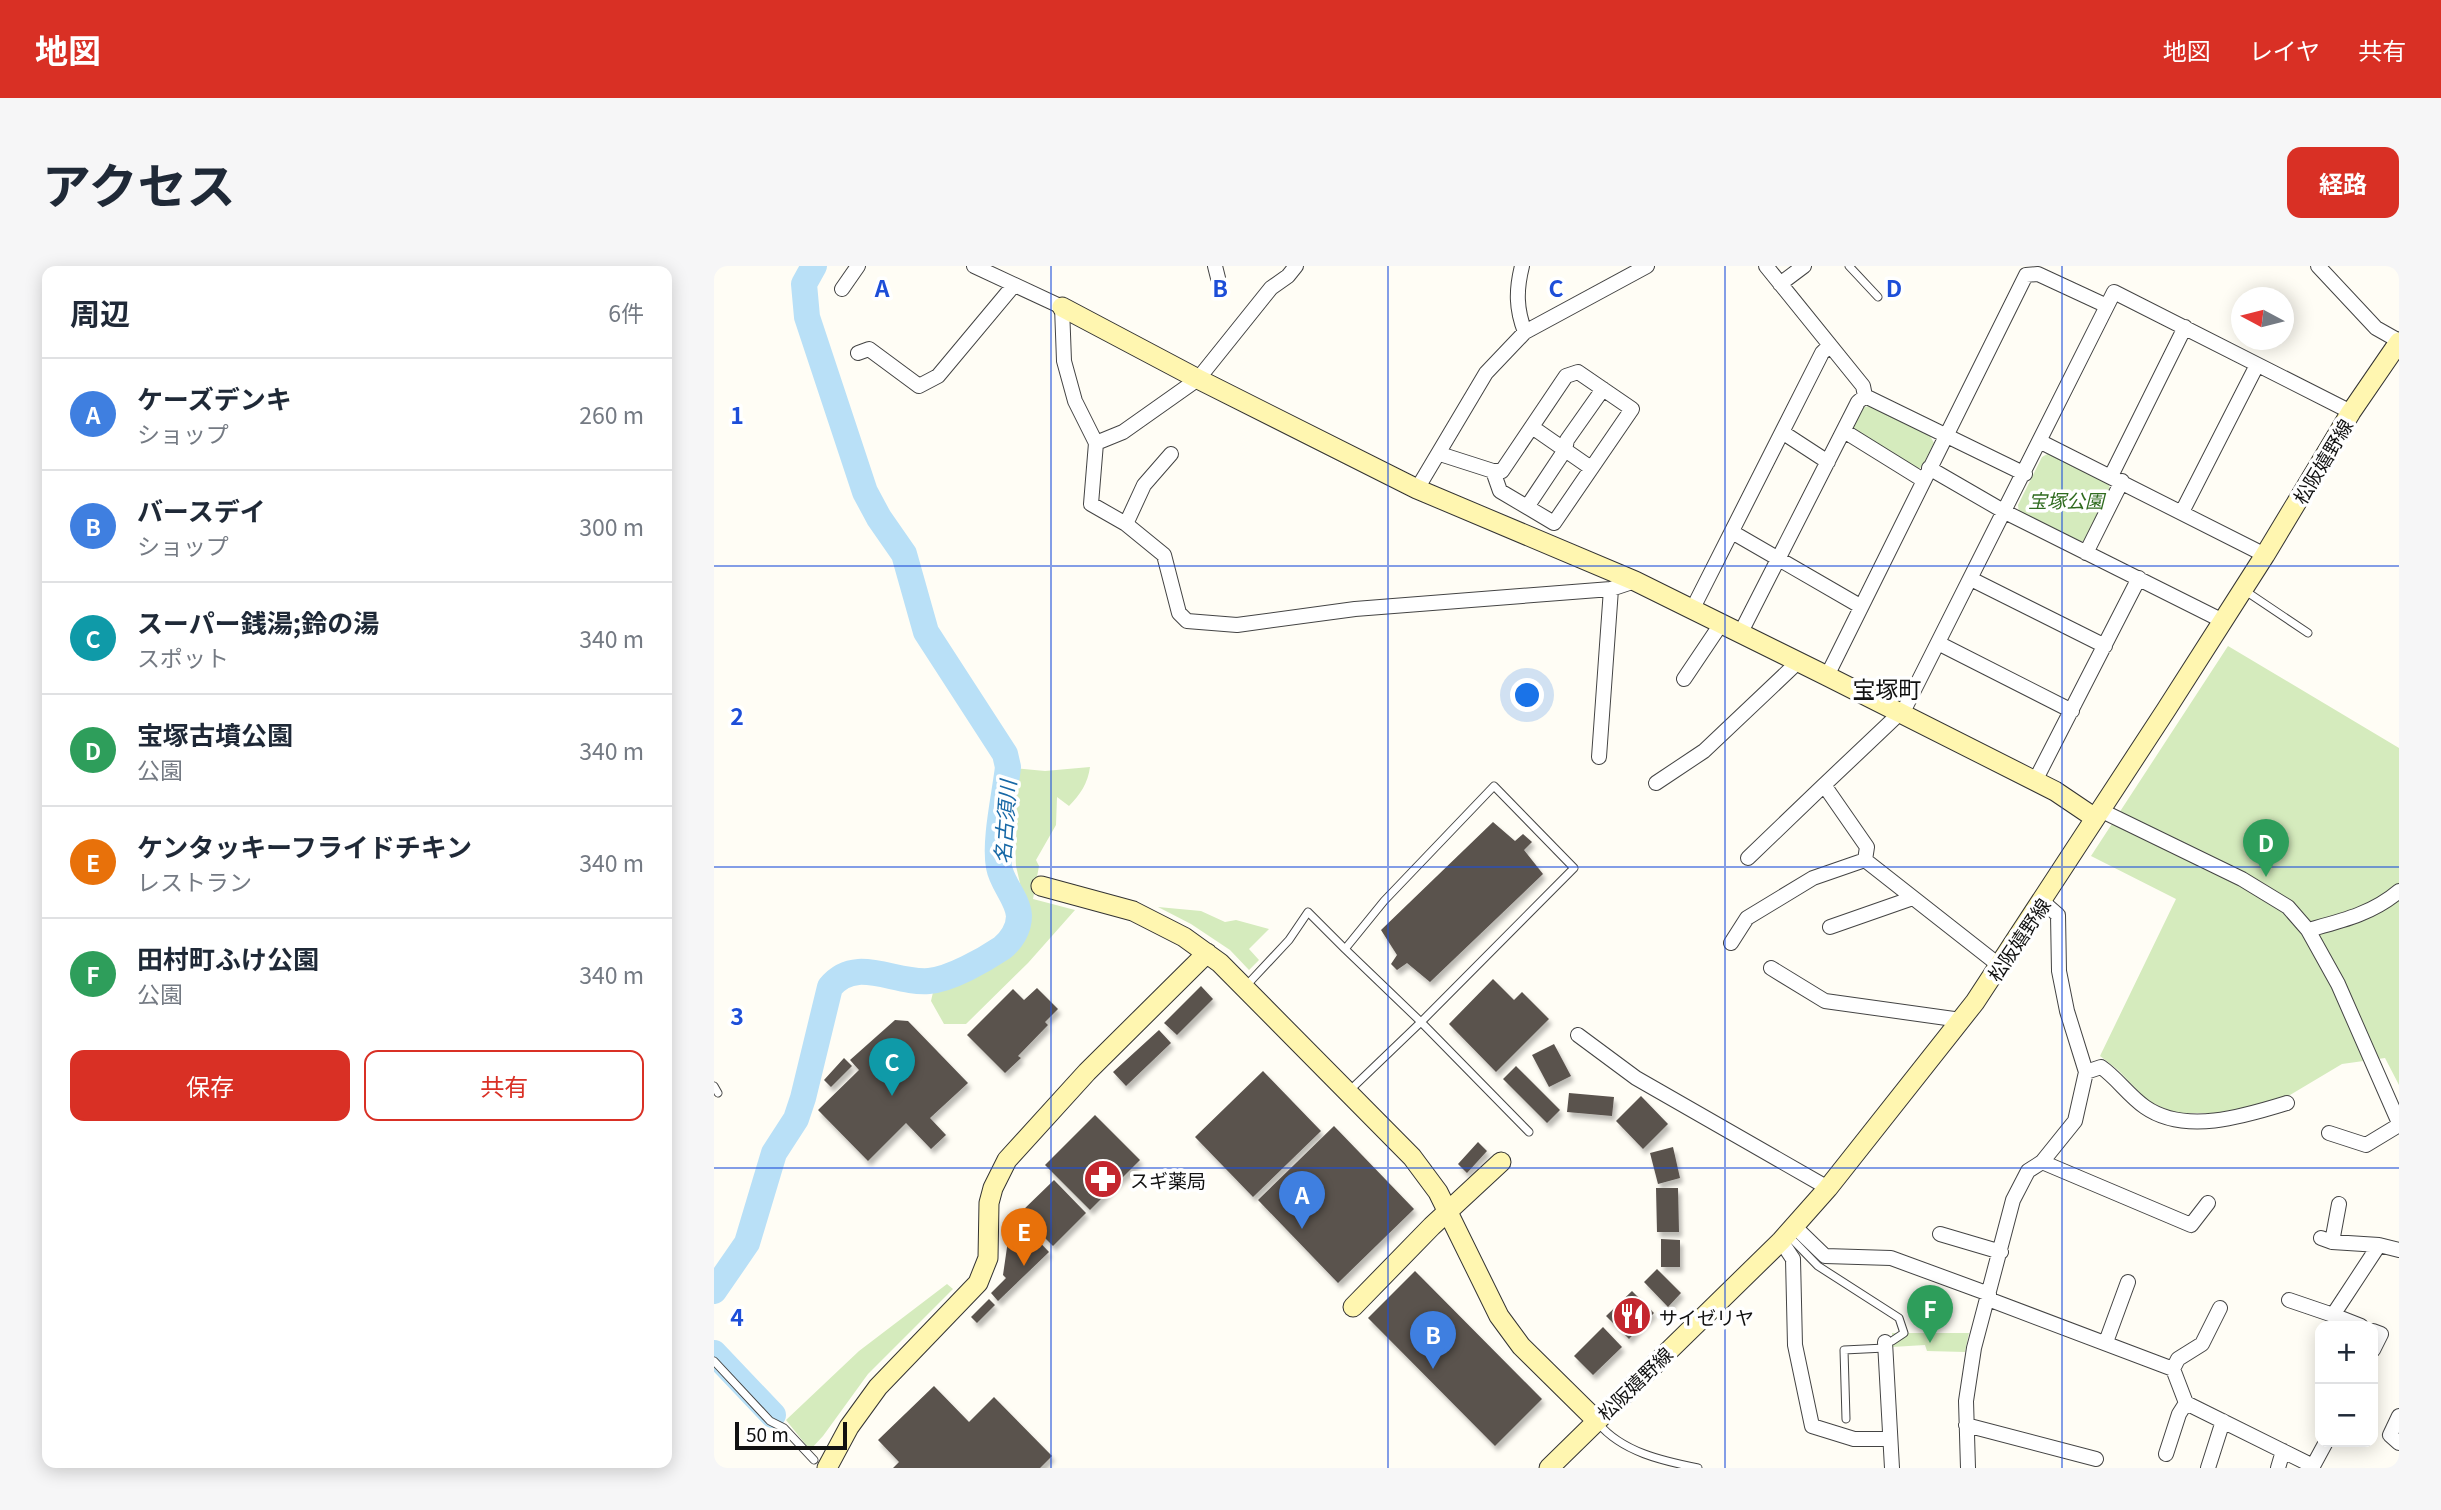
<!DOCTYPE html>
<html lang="ja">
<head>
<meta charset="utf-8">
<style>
	body { margin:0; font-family:Georgia,"Noto Sans JP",serif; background:#f6f6f7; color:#1f2937 }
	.controls { position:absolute; right:21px; bottom:21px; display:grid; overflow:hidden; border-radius:14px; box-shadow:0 4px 18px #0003 }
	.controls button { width:63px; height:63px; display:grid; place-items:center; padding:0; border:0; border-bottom:2px solid #e0e1e3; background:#fff; color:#1f2937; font:35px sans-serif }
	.compass { position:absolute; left:1517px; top:21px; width:63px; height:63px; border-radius:50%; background:#fff; box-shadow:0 4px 18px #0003; rotate:277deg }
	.scale { position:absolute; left:21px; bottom:18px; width:112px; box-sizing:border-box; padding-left:7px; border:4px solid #111; border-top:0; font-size:19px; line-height:24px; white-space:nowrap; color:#111; -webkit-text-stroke:5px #fff; paint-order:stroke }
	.you { position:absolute; left:814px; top:430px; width:24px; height:24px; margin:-18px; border:5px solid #fff; border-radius:50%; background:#1a73e8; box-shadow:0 0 0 10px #1a73e833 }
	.badge { display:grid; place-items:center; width:46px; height:46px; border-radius:50%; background:#d93025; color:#fff; font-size:23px; font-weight:700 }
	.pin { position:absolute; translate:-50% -58px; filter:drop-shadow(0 2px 4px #0008) }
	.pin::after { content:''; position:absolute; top:37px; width:24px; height:21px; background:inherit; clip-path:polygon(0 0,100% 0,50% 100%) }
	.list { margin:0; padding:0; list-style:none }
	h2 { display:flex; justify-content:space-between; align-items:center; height:91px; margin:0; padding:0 28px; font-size:30px }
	h2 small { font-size:23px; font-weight:400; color:#747a83 }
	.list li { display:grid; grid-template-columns:46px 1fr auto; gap:21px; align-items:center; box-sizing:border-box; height:112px; padding:0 28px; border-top:2px solid #e0e1e3 }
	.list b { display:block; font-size:26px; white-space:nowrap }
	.list p { margin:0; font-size:23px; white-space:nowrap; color:#747a83 }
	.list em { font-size:23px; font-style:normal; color:#747a83 }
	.actions { display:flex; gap:14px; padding:21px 28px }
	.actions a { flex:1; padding:16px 0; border:2px solid #d93025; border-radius:14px; text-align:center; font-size:24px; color:#d93025 }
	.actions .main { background:#d93025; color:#fff }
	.map { position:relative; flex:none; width:1685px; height:1202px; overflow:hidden; border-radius:14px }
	header { display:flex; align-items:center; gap:42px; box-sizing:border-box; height:98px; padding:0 35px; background:#d93025; color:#fff }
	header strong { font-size:33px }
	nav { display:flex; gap:38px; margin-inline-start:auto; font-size:24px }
	.intro { display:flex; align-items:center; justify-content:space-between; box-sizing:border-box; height:168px; padding:0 42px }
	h1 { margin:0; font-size:49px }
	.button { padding:18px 32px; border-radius:14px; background:#d93025; color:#fff; font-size:24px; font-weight:700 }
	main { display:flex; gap:42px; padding:0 42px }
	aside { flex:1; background:#fff; border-radius:14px; box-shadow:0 4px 18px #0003 }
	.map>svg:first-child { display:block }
	.green { fill:#d5ebbd }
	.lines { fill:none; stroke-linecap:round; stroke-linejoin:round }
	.river { stroke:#b9e0f7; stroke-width:26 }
	.building { fill:#5a524d; filter:url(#shadow) }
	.lane-casing { stroke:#444; stroke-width:9 }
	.street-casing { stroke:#444; stroke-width:16 }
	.secondary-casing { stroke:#333; stroke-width:21 }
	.lane { stroke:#fff; stroke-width:7 }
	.street { stroke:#fff; stroke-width:14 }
	.secondary { stroke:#fff6b0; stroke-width:19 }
	.grid { fill:none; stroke:#1d4ed8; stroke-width:2; stroke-opacity:0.55 }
	.labels { text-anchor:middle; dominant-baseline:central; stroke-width:7; stroke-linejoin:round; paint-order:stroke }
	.street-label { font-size:19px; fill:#111; stroke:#fff }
	.park-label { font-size:19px; font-style:italic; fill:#2f6b1f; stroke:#fff }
	.poi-label { font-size:19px; fill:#111; stroke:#fff; text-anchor:start }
	.water-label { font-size:21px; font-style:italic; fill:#1768a6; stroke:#fff }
	.quarter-label { font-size:23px; fill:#111; stroke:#fff }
	.grid-label { font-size:23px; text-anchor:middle; font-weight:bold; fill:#1d4ed8; stroke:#fff; stroke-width:7; stroke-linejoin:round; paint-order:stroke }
</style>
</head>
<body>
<header>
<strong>地図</strong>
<nav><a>地図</a><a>レイヤ</a><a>共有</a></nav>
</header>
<div class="intro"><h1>アクセス</h1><a class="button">経路</a></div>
<main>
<aside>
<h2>周辺<small>6件</small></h2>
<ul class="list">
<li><span class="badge" style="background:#3f7fe0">A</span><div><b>ケーズデンキ</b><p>ショップ</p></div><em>260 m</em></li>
<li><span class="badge" style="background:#3f7fe0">B</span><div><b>バースデイ</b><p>ショップ</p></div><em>300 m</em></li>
<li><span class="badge" style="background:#0f9aa8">C</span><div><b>スーパー銭湯;鈴の湯</b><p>スポット</p></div><em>340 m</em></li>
<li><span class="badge" style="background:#2e9e5b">D</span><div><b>宝塚古墳公園</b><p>公園</p></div><em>340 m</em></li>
<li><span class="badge" style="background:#e8710a">E</span><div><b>ケンタッキーフライドチキン</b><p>レストラン</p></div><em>340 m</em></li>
<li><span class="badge" style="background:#2e9e5b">F</span><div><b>田村町ふけ公園</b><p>公園</p></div><em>340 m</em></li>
</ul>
<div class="actions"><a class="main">保存</a><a>共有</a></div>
</aside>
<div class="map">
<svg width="1685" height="1202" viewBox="0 0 1685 1202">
	<defs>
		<filter id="shadow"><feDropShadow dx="3" dy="5" stdDeviation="2" flood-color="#0004"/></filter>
	</defs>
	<rect width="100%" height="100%" fill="#fffdf5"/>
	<path class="green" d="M1156 140 1216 170 1220 177 1208 201 1201 204 1139 167 1138 160 1150 141Z
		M1335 187 1395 217 1396 226 1371 275 1361 276 1305 247 1304 239 1328 191Z
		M1514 380 1685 482V819L1671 792 1628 798 1576 829 1522 845 1511 847H1462L1435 836 1404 804 1386 790 1462 633 1377 590Z
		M376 501C374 517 366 529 355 540L343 531 342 559 322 594 325 600 319 633 361 644 314 697 252 758H230L217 735 220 722 290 693 311 669 314 652 302 600 298 502 331 505Z
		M444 641 487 645 511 656 522 654 555 663 535 683 545 694 535 704 516 684 477 658Z
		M233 1018 239 1023 154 1108 109 1170 96 1184 72 1154 145 1085Z
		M1178 1067H1255L1251 1086 1213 1085 1211 1079 1178 1081Z"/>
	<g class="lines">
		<path class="river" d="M0 1025 33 977 60 887 82 853 89 832 116 721C142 689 180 718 215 715 237 713 270 694 288 682 297 675 305 663 305 650 304 633 288 618 285 601 280 575 291 528 294 501L291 488 212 366 190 288 165 252 151 226 93 51 90 18 100 0
			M0 1087 59 1149"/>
	</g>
	<path class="building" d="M779 556 801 575 809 568 818 576 810 584 829 608 716 716 693 697 683 704 677 698 683 689 667 664Z
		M779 713 800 734 808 726 835 753 782 806 735 758Z
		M487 720 499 733 463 769 450 757Z
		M323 722 344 743 331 756 334 759 304 790 307 792 291 807 253 769 299 723 310 734Z
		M181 754 194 755 254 817 216 852 232 869 217 883 192 857 154 895 104 844 145 804 136 794Z
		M445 764 457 777 412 820 399 806Z
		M840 778 857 810 835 821 818 789Z
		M130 792 138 800 117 821 110 814Z
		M802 800 846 844 833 857 789 813Z
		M549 805 607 865 539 931 481 871Z
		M855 827 900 831 898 850 853 846Z
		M927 830 954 858 929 883 902 855Z
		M381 849 426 894 376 944 331 899Z
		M620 860 700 943 624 1017 544 934Z
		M764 876 773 885 753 907 744 898Z
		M959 881 966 912 944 918 936 887Z
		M340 914 372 947 339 980 306 947Z
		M942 922H964L965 966H943Z
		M298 947 335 986 284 1035 277 1027 292 1012 289 1009Z
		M947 973 966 974V1001H947Z
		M943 1003 967 1027 954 1041 930 1016Z
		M701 1005 828 1133 781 1180 654 1052Z
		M918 1025 940 1047 915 1073 892 1050Z
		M275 1033 281 1039 263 1057 257 1051Z
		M889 1061 908 1081 879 1109 860 1090Z
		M220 1120 255 1156 280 1131 338 1190 326 1202H179L185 1196 164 1174Z"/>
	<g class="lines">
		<defs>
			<path id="lane" d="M1135 0 1164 31
				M1530 324 1594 367
				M531 721 575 674 594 646 631 683 670 635 780 520 860 602 707 756 631 683
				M0 820 4 827
				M634 826 707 756 815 866
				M1073 968 1104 1000 1185 1052 1190 1067 1178 1075
				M0 1095 56 1155 70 1162 100 1194
				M1132 1153 1130 1084 1171 1082
				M884 1157C908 1186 949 1195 984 1202"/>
			<path id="street" d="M260 0 348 41 350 95 361 135 382 177 377 238 412 258 450 289 465 347 473 355 523 359 641 343 897 323 921 315
				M501 0 504 12
				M808 0C802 24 802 43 811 66
				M1052 0 1149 120 1151 130 1311 208
				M1604 0 1662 62 1685 75
				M1066 18 1090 0
				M128 23 144 0
				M144 87 155 83 205 120 224 110 300 19
				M818 161 877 202
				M1130 165 1209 214
				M1068 166 1114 196
				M1327 176 1551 289
				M382 177 409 166 484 113 557 22 574 10 582 0
				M726 188 779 205H788L852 110 864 106 918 143 840 257 786 225 779 205
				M1215 202 1291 246 1509 355
				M1397 210 1471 61
				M703 223 772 107 811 66 933 0
				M813 241 851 184 853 174 889 123
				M1468 246 1543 99
				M412 258 430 219 457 188
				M1018 266 1146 340
				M1372 287 1408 215
				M1257 313 1391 380
				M978 344 1108 87 1116 79
				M1026 368 1144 136 1151 130
				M1224 377 1358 445
				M1113 410 1312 9 1324 8 1393 40
				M970 413 1007 358
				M1186 447 1110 519 1153 581 1151 594 1286 700
				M1188 448 1400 26 1637 146
				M885 491 897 323
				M1321 515 1425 312
				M942 517 990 485 1084 396
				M1386 544 1528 613 1574 641 1594 664 1624 718 1685 857
				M1034 592 1110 519
				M1116 661 1199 632
				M1594 664C1627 655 1658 648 1685 625
				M1017 677 1033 652 1099 612 1151 594
				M1057 702 1111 735 1247 754
				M864 769 922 812 1114 922
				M1372 806 1387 801C1403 812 1414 829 1431 841 1471 869 1531 850 1573 837
				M1615 867 1652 879 1685 859
				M1328 896 1477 959 1494 937
				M1080 960 1111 990 1177 992 1275 1028
				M1226 968 1287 986
				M1607 972 1618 976 1665 979
				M1067 975 1079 993 1081 1079 1098 1160 1140 1173H1176
				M1618 976 1625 938
				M1274 1033 1459 1103 1472 1137 1599 1200 1612 1176
				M1575 1034 1619 1049
				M1647 1060 1619 1049 1665 979 1685 984
				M1659 1065 1667 1068 1659 1084
				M1171 1076 1178 1202
				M1392 1076 1414 1016
				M1459 1103 1464 1093 1488 1078 1506 1042
				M1685 1150 1676 1169 1685 1177
				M1252 1159 1382 1193
				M1452 1188 1465 1148 1472 1137
				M1254 1202 1252 1135 1260 1082 1299 934 1314 905 1328 896 1361 855 1372 806 1353 745 1345 705 1344 649 1329 636
				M1494 1202 1509 1155
				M1564 1202 1569 1185"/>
			<path id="secondary" d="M348 41 484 113 703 223 921 315 1113 410 1341 525 1381 552
				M327 620 419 645 470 671 506 697 698 891 724 926 785 1050 807 1080 882 1154
				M639 1041 718 960 787 896
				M113 1202 135 1161 164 1121 264 1017 274 992 275 937 279 922 293 894 373 806 493 687
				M835 1202 1067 975 1114 922 1261 736 1452 444 1551 289 1637 146 1685 76"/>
		</defs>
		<use href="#lane" class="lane-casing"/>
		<use href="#street" class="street-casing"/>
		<use href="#secondary" class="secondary-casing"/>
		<use href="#lane" class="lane"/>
		<use href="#street" class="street"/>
		<use href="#secondary" class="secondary"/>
	</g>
	<path class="grid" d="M337 0V1202M674 0V1202M1011 0V1202M1348 0V1202M0 300H1685M0 601H1685M0 902H1685"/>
	<defs>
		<symbol id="pharmacy-disc" viewBox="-11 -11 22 22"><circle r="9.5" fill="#c4262e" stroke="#fff"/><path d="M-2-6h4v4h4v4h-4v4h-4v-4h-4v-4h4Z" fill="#fff"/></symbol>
		<symbol id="restaurant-disc" viewBox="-11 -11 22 22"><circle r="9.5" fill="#c4262e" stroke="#fff"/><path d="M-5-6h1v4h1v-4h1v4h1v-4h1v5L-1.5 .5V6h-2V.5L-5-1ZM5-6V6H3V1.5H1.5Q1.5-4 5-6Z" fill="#fff"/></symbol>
	</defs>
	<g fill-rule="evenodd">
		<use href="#pharmacy-disc" x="367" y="891" width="44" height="44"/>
		<use href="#restaurant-disc" x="896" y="1028" width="44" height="44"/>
	</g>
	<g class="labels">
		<g class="street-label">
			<text transform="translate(1608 195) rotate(-59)">松阪嬉野線</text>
			<text transform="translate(1304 673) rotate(-56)">松阪嬉野線</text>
			<text transform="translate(920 1117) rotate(-44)">松阪嬉野線</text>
		</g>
		<g class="park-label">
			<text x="1352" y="233">宝塚公園</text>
		</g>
		<g class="poi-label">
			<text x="416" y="913">スギ薬局</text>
			<text x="945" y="1050">サイゼリヤ</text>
		</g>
		<g class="water-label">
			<text transform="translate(290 556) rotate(-86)">名古須川</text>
		</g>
		<g class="quarter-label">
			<text x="1173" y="422">宝塚町</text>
		</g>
	</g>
	<g class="grid-label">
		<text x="168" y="31">A</text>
		<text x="506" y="31">B</text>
		<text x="842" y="31">C</text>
		<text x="1180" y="31">D</text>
		<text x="23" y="158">1</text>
		<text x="23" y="459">2</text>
		<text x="23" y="759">3</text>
		<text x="23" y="1060">4</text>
	</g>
</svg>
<div class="controls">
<button>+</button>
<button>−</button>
</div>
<svg class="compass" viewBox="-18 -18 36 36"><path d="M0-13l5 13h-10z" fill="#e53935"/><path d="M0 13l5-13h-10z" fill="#747a83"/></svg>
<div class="scale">50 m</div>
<div class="you"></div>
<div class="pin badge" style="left:588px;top:963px;background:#3f7fe0">A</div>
<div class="pin badge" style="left:719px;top:1103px;background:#3f7fe0">B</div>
<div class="pin badge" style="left:178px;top:830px;background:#0f9aa8">C</div>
<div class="pin badge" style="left:1552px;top:611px;background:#2e9e5b">D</div>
<div class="pin badge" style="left:310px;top:1000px;background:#e8710a">E</div>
<div class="pin badge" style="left:1216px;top:1077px;background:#2e9e5b">F</div>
</div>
</main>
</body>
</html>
